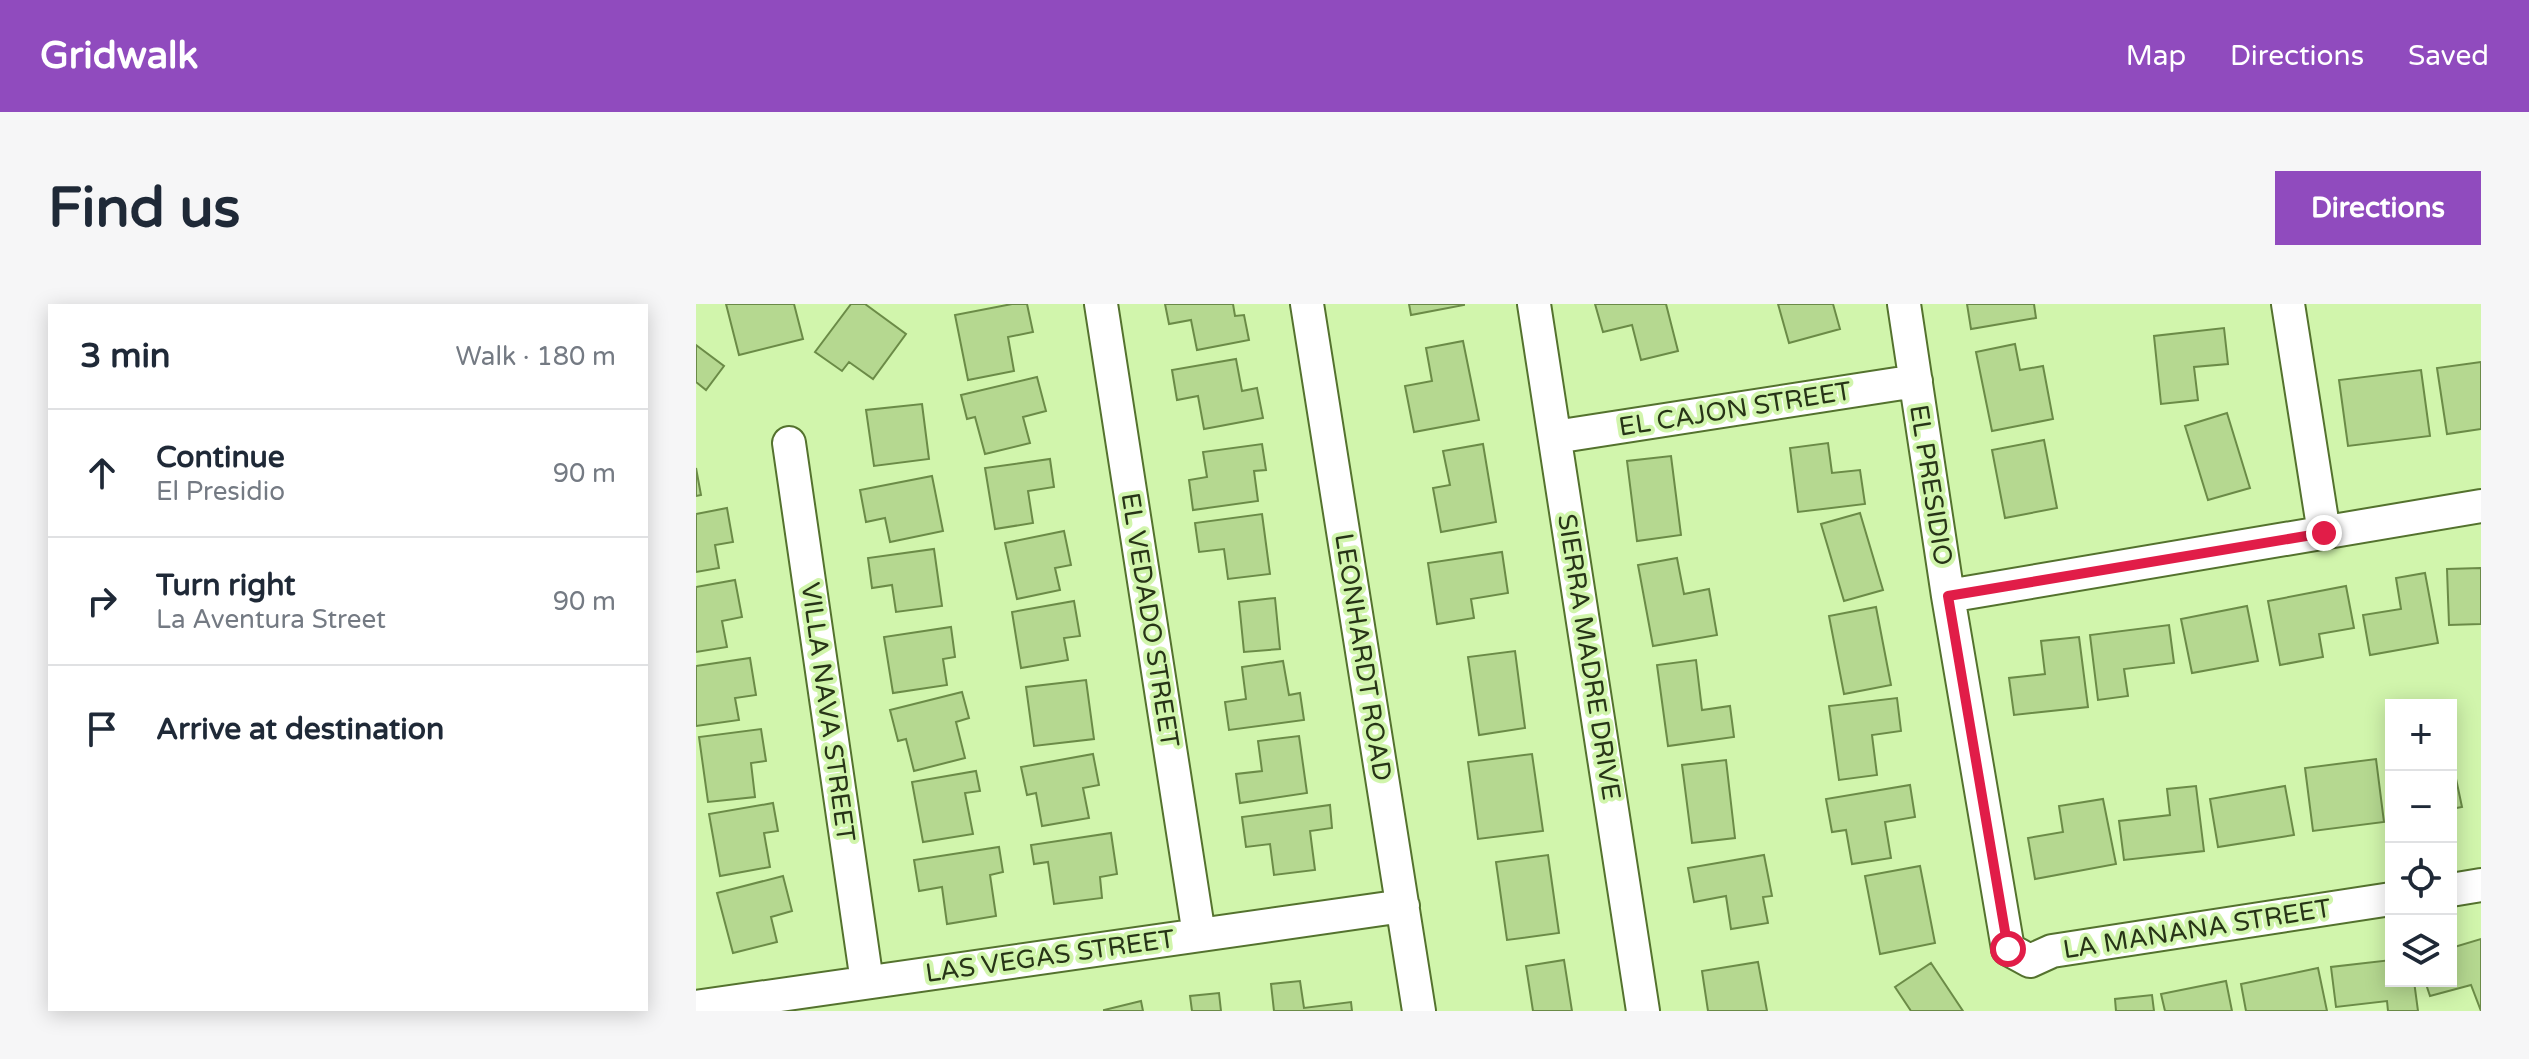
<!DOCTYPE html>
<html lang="en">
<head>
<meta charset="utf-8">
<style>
	body { margin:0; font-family:"Varela Round",sans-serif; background:#f6f6f7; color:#1f2937 }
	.controls { position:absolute; right:24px; bottom:24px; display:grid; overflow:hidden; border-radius:0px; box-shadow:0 4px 20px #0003 }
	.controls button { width:72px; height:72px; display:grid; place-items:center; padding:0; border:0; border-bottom:2px solid #e0e1e3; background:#fff; color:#1f2937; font:40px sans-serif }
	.stop { position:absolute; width:24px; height:24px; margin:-18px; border:6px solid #e11d48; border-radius:50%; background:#fff }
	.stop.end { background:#e11d48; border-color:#fff; box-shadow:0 2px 8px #0008 }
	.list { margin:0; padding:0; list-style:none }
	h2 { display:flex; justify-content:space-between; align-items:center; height:104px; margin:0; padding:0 32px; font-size:34px }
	h2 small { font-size:26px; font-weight:400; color:#747a83 }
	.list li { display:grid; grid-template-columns:52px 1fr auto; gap:24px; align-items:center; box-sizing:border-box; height:128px; padding:0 32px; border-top:2px solid #e0e1e3 }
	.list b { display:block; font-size:30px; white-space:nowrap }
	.list p { margin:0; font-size:26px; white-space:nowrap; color:#747a83 }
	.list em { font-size:26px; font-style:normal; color:#747a83 }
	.icon { flex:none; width:44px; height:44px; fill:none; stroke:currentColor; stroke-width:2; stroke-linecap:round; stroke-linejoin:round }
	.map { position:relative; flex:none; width:1785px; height:707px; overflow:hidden; border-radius:0px }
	header { display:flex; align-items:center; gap:48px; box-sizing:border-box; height:112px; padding:0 40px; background:#904bbe; color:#fff }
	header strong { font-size:38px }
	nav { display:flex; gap:44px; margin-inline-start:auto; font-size:28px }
	.intro { display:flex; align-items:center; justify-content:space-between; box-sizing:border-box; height:192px; padding:0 48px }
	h1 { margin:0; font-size:56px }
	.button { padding:20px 36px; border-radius:0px; background:#904bbe; color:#fff; font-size:28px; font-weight:700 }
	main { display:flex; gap:48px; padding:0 48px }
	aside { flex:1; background:#fff; border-radius:0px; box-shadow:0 4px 20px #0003 }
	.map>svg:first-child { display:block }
	.building { fill:#b5d890; stroke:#6b8b47; stroke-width:2 }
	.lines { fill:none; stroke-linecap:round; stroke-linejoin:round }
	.minor-casing { stroke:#54722e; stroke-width:36 }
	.minor { stroke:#fff; stroke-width:32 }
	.route { stroke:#e11d48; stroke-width:10 }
	.labels { text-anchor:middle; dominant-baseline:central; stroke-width:8; stroke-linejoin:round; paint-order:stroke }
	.street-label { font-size:26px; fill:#273417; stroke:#d1f5ac }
</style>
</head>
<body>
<header>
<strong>Gridwalk</strong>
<nav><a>Map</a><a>Directions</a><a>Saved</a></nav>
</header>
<div class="intro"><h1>Find us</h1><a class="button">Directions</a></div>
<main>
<aside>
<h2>3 min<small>Walk · 180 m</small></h2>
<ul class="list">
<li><svg class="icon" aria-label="ahead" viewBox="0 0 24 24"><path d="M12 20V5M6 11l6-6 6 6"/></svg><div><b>Continue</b><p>El Presidio</p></div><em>90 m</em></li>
<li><svg class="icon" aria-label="right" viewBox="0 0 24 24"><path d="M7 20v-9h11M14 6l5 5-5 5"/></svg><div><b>Turn right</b><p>La Aventura Street</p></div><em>90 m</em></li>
<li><svg class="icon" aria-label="arrive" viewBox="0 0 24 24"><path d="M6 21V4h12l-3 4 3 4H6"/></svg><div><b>Arrive at destination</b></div></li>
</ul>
</aside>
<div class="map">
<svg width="1785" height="707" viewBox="0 0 1785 707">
	<rect width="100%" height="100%" fill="#d1f5ac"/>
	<path class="building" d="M30 0H98L107 35 43 51Z
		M155 0H169L210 30 177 75 153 58 146 67 119 48Z
		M316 0H331L337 28 312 33 318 67 272 76 259 11Z
		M469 0H537L539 12 548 11 553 36 501 46 495 16 473 20Z
		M713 0H768V1L715 11Z
		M899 0H970L982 47 945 56 936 21 907 28Z
		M1082 0H1137L1144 25 1093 39Z
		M1271 0H1338L1340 14 1275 25Z
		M1528 24 1532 60 1498 63 1502 96 1465 100 1458 32Z
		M767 37 783 116 718 128 709 82 736 77 730 44Z
		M1319 40 1324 66 1347 62 1357 115 1296 127 1280 48Z
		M0 41 28 62 10 86 0 78Z
		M540 55 546 87 561 84 567 114 508 125 502 92 481 96 476 66Z
		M1785 58V125L1751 130 1741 64Z
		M1725 66 1734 132 1652 142 1643 76Z
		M341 73 350 107 327 113 334 139 289 150 279 113 271 115 265 91Z
		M226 100 233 155 178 162 170 106Z
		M1531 109 1554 184 1512 196 1489 122Z
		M1348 136 1361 204 1309 214 1296 146Z
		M1132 139 1136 169 1164 166 1169 200 1102 208 1094 144Z
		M566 140 570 166 558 167 562 197 497 206 493 176 511 173 507 148Z
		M787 140 800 218 745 228 737 184 754 181 747 147Z
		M975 152 985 231 941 237 931 157Z
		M354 155 358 183 332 187 337 219 299 225 289 164Z
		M0 164 5 191 0 192Z
		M236 172 247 227 194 238 189 214 170 218 164 186Z
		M31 204 37 238 19 241 23 264 0 268V210Z
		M1164 209 1187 286 1148 297 1125 220Z
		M566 210 574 270 532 275 528 245 503 248 499 219Z
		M368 227 375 261 359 264 364 286 321 295 309 239Z
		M238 245 246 302 200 308 196 281 176 284 172 254Z
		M806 248 812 289 775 295 778 314 741 320 732 259Z
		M981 254 988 290 1013 285 1021 331 957 342 942 261Z
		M1785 264V320L1753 321 1751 265Z
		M1729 269 1742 339 1674 351 1667 311 1705 305 1700 274Z
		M39 276 46 313 26 317 31 343 0 348V283Z
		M1650 282 1658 324 1623 330 1627 353 1584 361 1572 297Z
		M579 294 584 345 548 348 543 298Z
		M378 297 384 332 368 334 372 356 325 364 316 308Z
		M1551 302 1562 357 1496 369 1485 315Z
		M1180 303 1195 381 1148 390 1133 312Z
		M1473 321 1478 359 1428 365 1432 392 1402 396 1394 331Z
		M255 323 259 353 247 355 251 381 197 389 188 333Z
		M1383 333 1392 403 1318 411 1313 374 1349 370 1345 337Z
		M819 347 829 424 783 431 772 353Z
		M54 354 60 391 39 394 43 416 0 422V362Z
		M1000 356 1006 406 1034 402 1038 433 972 442 961 361Z
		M587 357 593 391 604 389 608 416 533 426 529 398 550 395 546 363Z
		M390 376 398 435 338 442 330 383Z
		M266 388 273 414 260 418 269 454 218 467 210 435 202 437 194 406Z
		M1201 394 1205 427 1176 431 1181 471 1143 476 1133 402Z
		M65 425 70 457 55 459 59 493 12 498 3 433Z
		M603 432 611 489 544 499 540 470 566 467 562 437Z
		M397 450 403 481 387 484 393 514 346 522 340 489 331 491 325 463Z
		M836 450 847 527 782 535 772 458Z
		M1755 451 1766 503 1755 505Z
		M1680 455 1688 518 1617 527 1609 464Z
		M1030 456 1039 534 996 539 986 461Z
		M280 467 284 487 269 489 277 530 227 538 216 478Z
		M1214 481 1219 513 1189 518 1195 554 1156 560 1150 526 1136 528 1130 495Z
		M1500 482 1508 547 1428 556 1423 517 1474 511 1471 485Z
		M1589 482 1598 531 1522 543 1514 495Z
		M1407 495 1420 560 1339 575 1332 534 1367 528 1363 502Z
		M77 499 82 527 68 529 74 563 24 572 13 510Z
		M634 501 636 524 614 527 619 566 578 571 574 540 550 543 546 513Z
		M415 529 421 570 404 573 406 594 358 600 352 558 338 560 335 541Z
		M303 543 307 568 294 571 300 612 251 620 246 583 223 587 218 556Z
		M852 551 863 629 811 636 800 558Z
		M1068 551 1076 592 1067 593 1072 619 1035 625 1030 592 998 598 992 564Z
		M1224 562 1239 639 1184 650 1169 572Z
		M87 572 96 607 75 613 81 638 37 649 21 589Z
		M1785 635V707L1775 681 1734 692 1729 677H1755V644Z
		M868 656 876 707H837L830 662Z
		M1695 656V677H1718L1722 707H1692L1691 697 1640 703 1635 663Z
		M1062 658 1071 707H1012L1006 667Z
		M1235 659 1267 707H1215L1199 683Z
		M1622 664 1631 707H1550L1545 680Z
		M604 677 608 704 655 698 656 707H578L575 680Z
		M1530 677 1536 707H1469L1465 690Z
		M523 689 525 707H496L494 692Z
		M1456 691 1458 707H1420L1419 695Z
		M445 697 447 707H408V706Z"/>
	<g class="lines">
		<defs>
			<path id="minor" d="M405 0 503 631
				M611 0 723 707
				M838 0 947 707
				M1208 0 1252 292 1312 645 1334 657 1356 647 1695 595
				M1592 0 1628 229
				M859 133 1220 77
				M93 139 171 678
				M1252 292 1785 202
				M1755 586 1785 581
				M0 703 707 602"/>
		</defs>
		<use href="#minor" class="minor-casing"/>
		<use href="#minor" class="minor"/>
	</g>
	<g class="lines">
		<path class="route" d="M1312 645 1252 292 1628 229"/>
	</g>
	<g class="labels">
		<g class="street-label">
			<text transform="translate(1039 105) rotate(-9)">EL CAJON STREET</text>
			<text transform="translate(1235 181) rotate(81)">EL PRESIDIO</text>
			<text transform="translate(454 316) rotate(81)">EL VEDADO STREET</text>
			<text transform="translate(667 353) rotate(81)">LEONHARDT ROAD</text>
			<text transform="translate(893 353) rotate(81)">SIERRA MADRE DRIVE</text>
			<text transform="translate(132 408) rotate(82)">VILLA NAVA STREET</text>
			<text transform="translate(1501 625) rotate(-9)">LA MANANA STREET</text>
			<text transform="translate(354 652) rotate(-8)">LAS VEGAS STREET</text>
		</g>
	</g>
</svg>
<div class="controls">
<button>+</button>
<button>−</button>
<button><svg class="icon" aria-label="locate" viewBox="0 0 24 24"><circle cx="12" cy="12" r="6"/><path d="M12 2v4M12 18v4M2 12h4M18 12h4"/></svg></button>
<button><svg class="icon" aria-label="layers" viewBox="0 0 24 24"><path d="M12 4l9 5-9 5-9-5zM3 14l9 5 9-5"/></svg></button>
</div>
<div class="stop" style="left:1312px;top:645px"></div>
<div class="stop end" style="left:1628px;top:229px"></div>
</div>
</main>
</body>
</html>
